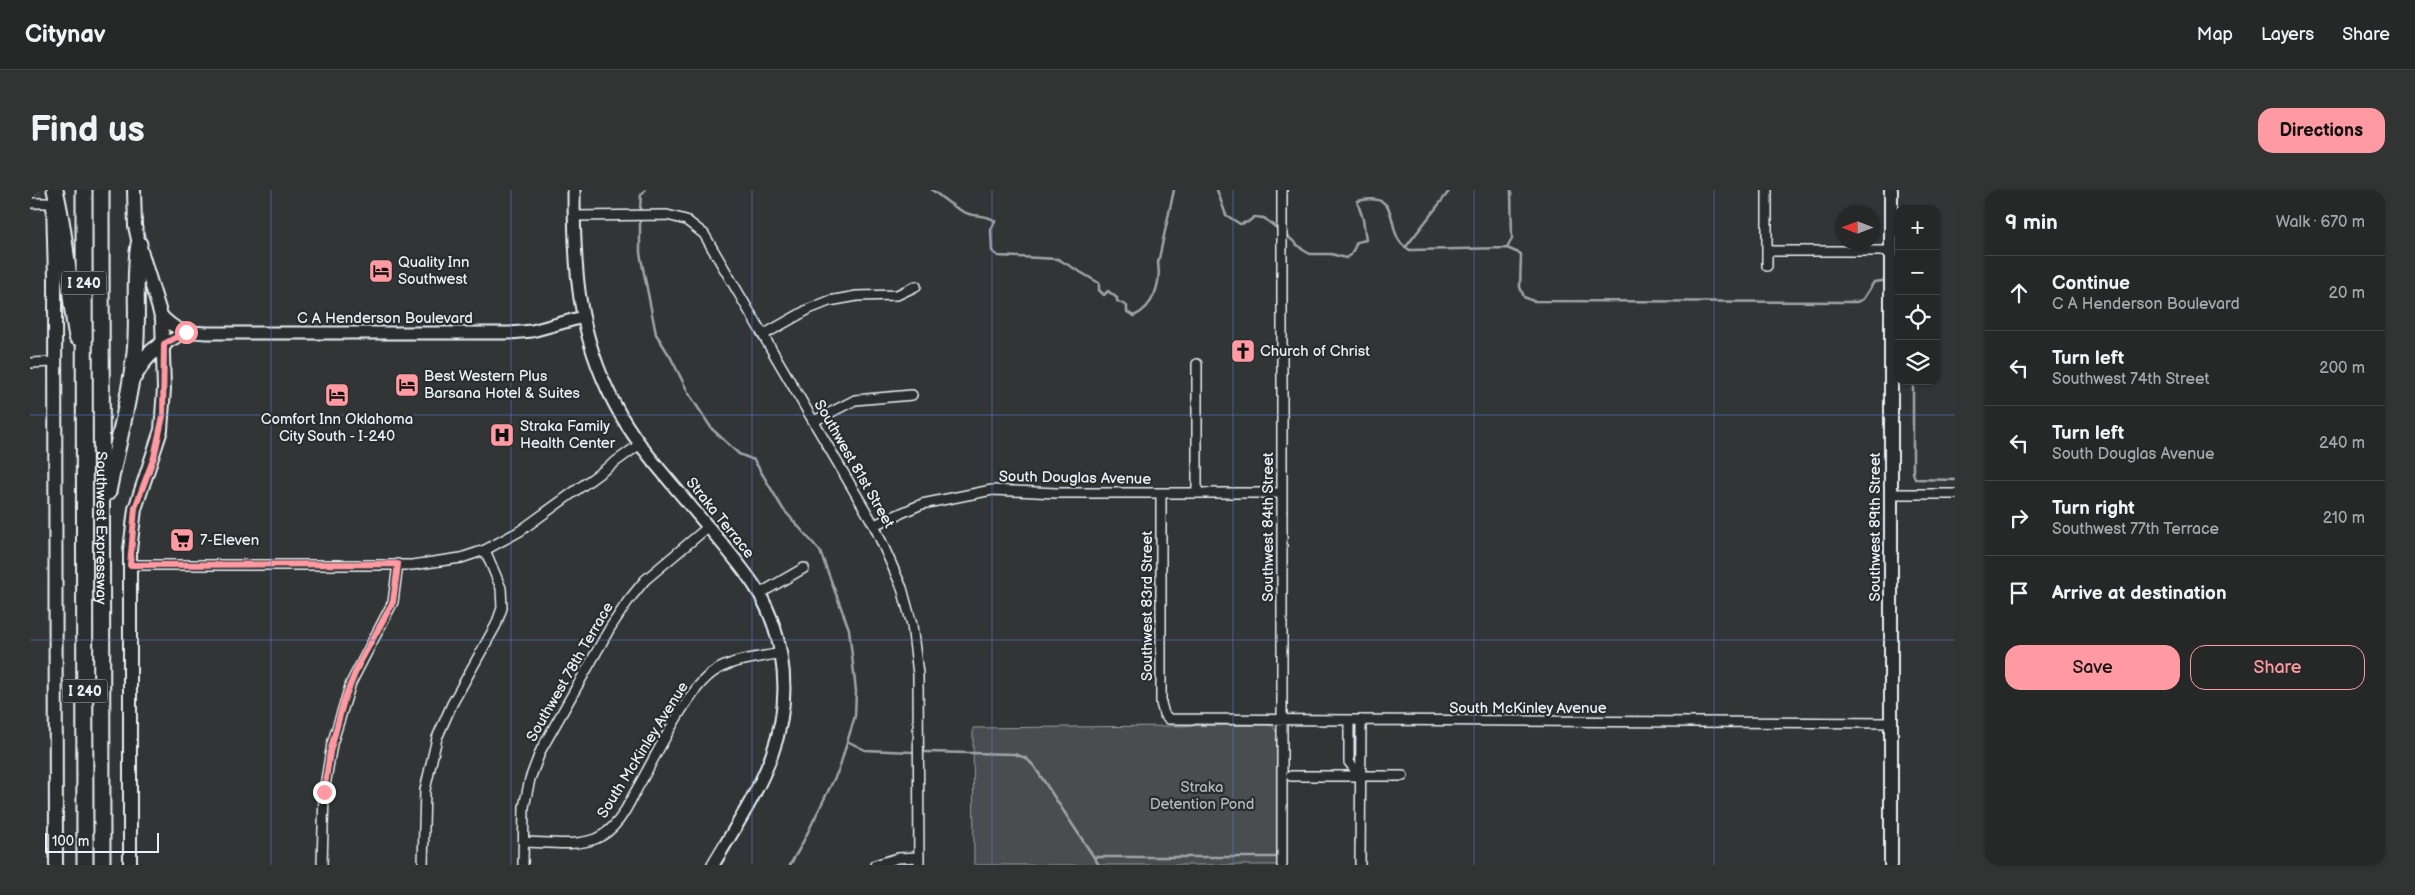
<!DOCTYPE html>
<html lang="en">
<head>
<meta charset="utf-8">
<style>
	body { margin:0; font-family:"Balsamiq Sans",sans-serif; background:#323434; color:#f1f3f6 }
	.controls { position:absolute; right:15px; top:15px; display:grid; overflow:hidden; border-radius:10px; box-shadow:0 1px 4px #0004 }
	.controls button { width:45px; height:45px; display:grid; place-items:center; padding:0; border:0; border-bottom:1px solid #424445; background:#262828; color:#f1f3f6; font:25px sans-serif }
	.compass { position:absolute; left:1805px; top:15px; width:45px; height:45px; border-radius:50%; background:#262828; box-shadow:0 1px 4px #0004; rotate:270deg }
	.scale { position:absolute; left:15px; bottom:12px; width:114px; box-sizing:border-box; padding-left:5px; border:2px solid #e8f1f8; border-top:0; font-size:14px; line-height:18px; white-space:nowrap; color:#e8f1f8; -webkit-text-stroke:4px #2a2d2e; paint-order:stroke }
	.stop { position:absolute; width:15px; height:15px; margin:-11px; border:4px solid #ff9aa2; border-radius:50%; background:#fff }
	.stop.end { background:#ff9aa2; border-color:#fff; box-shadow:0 1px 5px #0008 }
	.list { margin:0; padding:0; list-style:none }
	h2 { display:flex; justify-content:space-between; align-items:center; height:65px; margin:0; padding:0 20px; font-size:21px }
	h2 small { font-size:16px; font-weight:400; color:#a4a6a8 }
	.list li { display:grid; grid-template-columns:32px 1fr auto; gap:15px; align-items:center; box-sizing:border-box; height:75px; padding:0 20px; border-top:1px solid #424445 }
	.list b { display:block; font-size:19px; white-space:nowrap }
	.list p { margin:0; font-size:16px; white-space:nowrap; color:#a4a6a8 }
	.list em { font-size:16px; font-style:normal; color:#a4a6a8 }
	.actions { display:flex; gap:10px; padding:15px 20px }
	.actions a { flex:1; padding:11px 0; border:1px solid #ff9aa2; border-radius:15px; text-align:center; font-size:18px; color:#ff9aa2 }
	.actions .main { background:#ff9aa2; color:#111 }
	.icon { flex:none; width:28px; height:28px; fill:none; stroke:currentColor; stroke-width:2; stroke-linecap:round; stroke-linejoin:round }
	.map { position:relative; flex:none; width:1925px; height:675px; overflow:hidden; border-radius:15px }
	header { display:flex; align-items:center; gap:30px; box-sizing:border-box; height:70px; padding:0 25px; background:#262828; border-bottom:1px solid #424445 }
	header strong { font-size:24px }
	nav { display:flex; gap:28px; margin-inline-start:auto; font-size:18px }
	.intro { display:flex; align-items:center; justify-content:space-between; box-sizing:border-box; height:120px; padding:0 30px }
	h1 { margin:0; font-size:35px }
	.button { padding:12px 22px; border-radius:15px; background:#ff9aa2; color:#111; font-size:18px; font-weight:700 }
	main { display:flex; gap:30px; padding:0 30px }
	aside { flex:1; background:#262828; border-radius:15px; box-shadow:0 1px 4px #0004 }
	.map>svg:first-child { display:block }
	.built { fill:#3f4244 }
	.green { fill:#494d4f; stroke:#989fa4 }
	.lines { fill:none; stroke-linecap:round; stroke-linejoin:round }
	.stream { stroke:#9fa5aa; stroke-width:2.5 }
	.minor-casing { stroke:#e8f1f8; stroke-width:12 }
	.tertiary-casing { stroke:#e8f1f8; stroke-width:15 }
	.secondary-casing { stroke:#e8f1f8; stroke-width:16 }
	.motorway-casing { stroke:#e8f1f8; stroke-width:19 }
	.minor { stroke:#2a2d2e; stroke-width:9 }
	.tertiary { stroke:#2a2d2e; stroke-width:11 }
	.secondary { stroke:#2a2d2e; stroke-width:12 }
	.motorway { stroke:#2a2d2e; stroke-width:15 }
	.route { stroke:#ff9aa2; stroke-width:6 }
	.grid { fill:none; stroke:#5a7fe2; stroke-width:1; stroke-opacity:0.55 }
	.labels { text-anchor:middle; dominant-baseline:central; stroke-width:4.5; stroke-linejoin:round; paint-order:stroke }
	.shield { fill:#2a2d2e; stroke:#afb6bb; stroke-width:1 }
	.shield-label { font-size:14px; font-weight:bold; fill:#e8f1f8 }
	.poi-label { font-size:15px; fill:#e8f1f8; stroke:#2a2d2e; text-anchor:start }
	.street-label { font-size:15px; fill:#e8f1f8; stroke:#2a2d2e }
	.park-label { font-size:15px; fill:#b0b8bd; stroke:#2a2d2e }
</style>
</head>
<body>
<header>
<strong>Citynav</strong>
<nav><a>Map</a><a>Layers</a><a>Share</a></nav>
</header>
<div class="intro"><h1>Find us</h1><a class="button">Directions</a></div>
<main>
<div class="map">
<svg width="1925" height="675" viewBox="0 0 1925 675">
	<rect width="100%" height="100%" fill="#323536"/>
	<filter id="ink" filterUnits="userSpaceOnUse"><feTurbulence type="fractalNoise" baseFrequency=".02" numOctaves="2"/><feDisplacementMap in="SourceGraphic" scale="10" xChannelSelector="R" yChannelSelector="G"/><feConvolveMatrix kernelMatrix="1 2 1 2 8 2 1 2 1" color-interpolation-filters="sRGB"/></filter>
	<g filter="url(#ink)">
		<path class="built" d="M0 0H11V21H0Z"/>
		<path class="green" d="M1237 535 1243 536 1248 545V675H944L943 538Z"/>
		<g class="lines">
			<path class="stream" d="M902 0C913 8 925 20 939 24 948 27 957 24 965 31L961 40 962 61 968 66 1028 69 1069 93V100L1074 105 1078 101 1087 108V111L1097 116V122L1104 126C1124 117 1131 93 1128 73L1144 0
				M1187 0 1196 25 1210 34 1218 32 1224 27 1234 28 1249 40
				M610 19 611 5 615 0
				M610 32V63L626 144 641 168 659 204 682 239 709 264 724 270 753 319 790 361 819 439 826 501 825 526 809 579 771 656 760 675
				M1254 43 1273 60 1280 64H1301L1316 68 1321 65 1327 52 1336 50 1333 29 1327 11C1378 0 1350 46 1380 60L1477 58 1491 64 1490 97 1494 107 1503 111 1827 112 1833 109 1844 92 1852 91
				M1375 58 1420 0
				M1477 58 1482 49 1481 0
				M1883 191V282L1885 289 1925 290
				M819 552 835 560 882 562
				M895 562 984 564 996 568 1004 576 1069 675
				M1064 667H1245"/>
			<defs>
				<path id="minor" d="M1252 0V675
					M1737 0V76
					M0 13H23
					M544 26 637 25 656 30 674 44 844 335 872 398 882 435 888 484 889 675
					M1737 61H1861
					M733 145 779 119 799 111 827 106 867 105 886 96
					M0 173 25 172
					M1167 174V303
					M784 231 825 210 882 205
					M1131 303V513L1134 524 1139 529 1861 533
					M1861 304H1925
					M844 335 892 314 962 300 1026 303H1252
					M100 375H382L431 368 455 360 490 341 610 254
					M729 404 774 378
					M1319 531V572L1330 586
					M1261 586H1373
					M493 652C516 652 544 657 565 649 585 641 595 622 604 604 622 574 656 501 682 483 701 469 728 468 751 463
					M292 675 294 602 302 554 321 493 363 412 368 374
					M393 675 395 600 407 548 422 514 466 435 472 418 471 398 455 360
					M493 675 494 617 500 589 511 560 580 438 598 411 615 390 678 337
					M845 675 868 668 889 667
					M1330 675 1331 530"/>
				<path id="tertiary" d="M544 0C544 79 547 141 584 213 604 252 635 285 663 319 683 343 706 368 724 395 738 416 747 441 751 465 766 548 723 607 683 675
					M130 124C146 142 155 142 178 143H480L502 141 553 127
					M134 154 156 142"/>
				<path id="secondary" d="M1861 0V675
					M23 12 25 88 26 675
					M100 675V360L105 319 131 240 134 199 132 129 109 54 105 36 104 0"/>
				<g id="motorway">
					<path d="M25 0C37 48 38 98 47 147"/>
					<path d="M54 0 55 675"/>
					<path id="s1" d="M71 0 72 675"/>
					<path d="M104 186C112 172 120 161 134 154"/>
					<path d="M78 302C87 256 100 209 105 162 109 126 103 89 109 54"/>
				</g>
			</defs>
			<use href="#minor" class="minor-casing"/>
			<use href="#tertiary" class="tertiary-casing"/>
			<use href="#secondary" class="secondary-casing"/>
			<use href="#motorway" class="motorway-casing"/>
			<use href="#minor" class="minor"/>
			<use href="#tertiary" class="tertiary"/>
			<use href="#secondary" class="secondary"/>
			<use href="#motorway" class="motorway"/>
		</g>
	</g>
	<g class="lines" filter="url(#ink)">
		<path class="route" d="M156 142 134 154 133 226 124 267 105 318 100 375 368 374 363 412 328 476 314 510 300 562 294 602"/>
	</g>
	<path class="grid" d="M241 0V675M481 0V675M722 0V675M962 0V675M1203 0V675M1444 0V675M1684 0V675M0 225H1925M0 450H1925"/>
	<defs>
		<symbol id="hotel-square" viewBox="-11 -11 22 22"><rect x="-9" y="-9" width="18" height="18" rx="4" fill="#ff9aa2" stroke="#2a2d2e"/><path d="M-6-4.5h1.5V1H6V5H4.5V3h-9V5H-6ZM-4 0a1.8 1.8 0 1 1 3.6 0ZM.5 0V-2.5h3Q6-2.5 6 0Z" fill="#111"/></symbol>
		<symbol id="church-square" viewBox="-11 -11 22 22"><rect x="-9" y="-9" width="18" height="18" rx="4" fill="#ff9aa2" stroke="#2a2d2e"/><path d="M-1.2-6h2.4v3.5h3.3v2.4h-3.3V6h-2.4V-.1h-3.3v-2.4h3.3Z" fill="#111"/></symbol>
		<symbol id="hospital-square" viewBox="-11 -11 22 22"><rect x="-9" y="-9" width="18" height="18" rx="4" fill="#ff9aa2" stroke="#2a2d2e"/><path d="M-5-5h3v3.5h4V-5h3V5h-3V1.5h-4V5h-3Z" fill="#111"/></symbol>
		<symbol id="supermarket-square" viewBox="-11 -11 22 22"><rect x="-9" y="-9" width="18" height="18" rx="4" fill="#ff9aa2" stroke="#2a2d2e"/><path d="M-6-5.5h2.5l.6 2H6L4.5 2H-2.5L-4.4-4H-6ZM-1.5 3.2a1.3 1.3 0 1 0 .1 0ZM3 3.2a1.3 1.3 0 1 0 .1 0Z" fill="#111"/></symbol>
	</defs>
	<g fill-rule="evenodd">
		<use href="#hotel-square" x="337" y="67" width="28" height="28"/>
		<use href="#church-square" x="1199" y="147" width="28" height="28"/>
		<use href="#hotel-square" x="363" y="181" width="28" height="28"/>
		<use href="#hotel-square" x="293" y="191" width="28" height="28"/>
		<use href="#hospital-square" x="458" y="231" width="28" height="28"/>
		<use href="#supermarket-square" x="138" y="336" width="28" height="28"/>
	</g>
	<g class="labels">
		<g class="shield">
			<rect x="31.5" y="81.5" width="45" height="23" rx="4"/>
			<rect x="32.5" y="489.5" width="45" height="23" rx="4"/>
		</g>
		<g class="shield-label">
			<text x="54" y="93">I 240</text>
			<text x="55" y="501">I 240</text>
		</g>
		<g class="poi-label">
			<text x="368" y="72">Quality Inn<tspan x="368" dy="17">Southwest</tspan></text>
			<text x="1230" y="161">Church of Christ</text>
			<text x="394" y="186">Best Western Plus<tspan x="394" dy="17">Barsana Hotel &amp; Suites</tspan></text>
			<text x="307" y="229" text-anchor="middle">Comfort Inn Oklahoma<tspan x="307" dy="17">City South - I-240</tspan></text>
			<text x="490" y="236">Straka Family<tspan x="490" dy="17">Health Center</tspan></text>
			<text x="170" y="350">7-Eleven</text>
		</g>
		<g class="street-label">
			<text x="355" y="128">C A Henderson Boulevard</text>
			<text transform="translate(824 274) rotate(60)">Southwest 81st Street</text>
			<text transform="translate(1045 288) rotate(1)">South Douglas Avenue</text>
			<text transform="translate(690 328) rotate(51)">Straka Terrace</text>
			<text transform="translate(1238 337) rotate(-90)">Southwest 84th Street</text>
			<text transform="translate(1845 337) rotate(-90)">Southwest 89th Street</text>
			<text stroke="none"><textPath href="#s1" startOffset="338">Southwest Expressway</textPath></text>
			<text transform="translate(1117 416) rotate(-90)">Southwest 83rd Street</text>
			<text transform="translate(540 482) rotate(-60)">Southwest 78th Terrace</text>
			<text x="1498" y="518">South McKinley Avenue</text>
			<text transform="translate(613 560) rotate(-58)">South McKinley Avenue</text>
		</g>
		<g class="park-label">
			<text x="1172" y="597">Straka<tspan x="1172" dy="17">Detention Pond</tspan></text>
		</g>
	</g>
</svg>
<div class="controls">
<button>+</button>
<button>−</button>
<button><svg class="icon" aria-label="locate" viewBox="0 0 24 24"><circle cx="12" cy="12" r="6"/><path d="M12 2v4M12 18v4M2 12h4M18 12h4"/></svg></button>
<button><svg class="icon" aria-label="layers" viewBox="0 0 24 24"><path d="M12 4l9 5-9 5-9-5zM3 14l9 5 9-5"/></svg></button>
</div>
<svg class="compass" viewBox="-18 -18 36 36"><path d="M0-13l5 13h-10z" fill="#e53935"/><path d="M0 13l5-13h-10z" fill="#a4a6a8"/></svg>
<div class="scale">100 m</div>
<div class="stop" style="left:156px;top:142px"></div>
<div class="stop end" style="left:294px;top:602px"></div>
</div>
<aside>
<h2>9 min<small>Walk · 670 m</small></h2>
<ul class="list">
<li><svg class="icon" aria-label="ahead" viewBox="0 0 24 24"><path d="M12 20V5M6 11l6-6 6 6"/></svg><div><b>Continue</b><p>C A Henderson Boulevard</p></div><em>20 m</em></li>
<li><svg class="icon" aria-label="left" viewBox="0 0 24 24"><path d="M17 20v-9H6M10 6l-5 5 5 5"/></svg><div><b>Turn left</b><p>Southwest 74th Street</p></div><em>200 m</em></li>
<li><svg class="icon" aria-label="left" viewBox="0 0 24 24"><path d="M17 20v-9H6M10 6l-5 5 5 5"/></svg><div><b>Turn left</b><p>South Douglas Avenue</p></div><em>240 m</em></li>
<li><svg class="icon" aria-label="right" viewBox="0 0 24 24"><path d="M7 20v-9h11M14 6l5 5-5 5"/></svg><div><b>Turn right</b><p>Southwest 77th Terrace</p></div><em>210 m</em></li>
<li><svg class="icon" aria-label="arrive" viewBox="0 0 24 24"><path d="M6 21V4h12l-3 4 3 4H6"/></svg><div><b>Arrive at destination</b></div></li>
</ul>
<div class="actions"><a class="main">Save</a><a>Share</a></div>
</aside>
</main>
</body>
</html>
